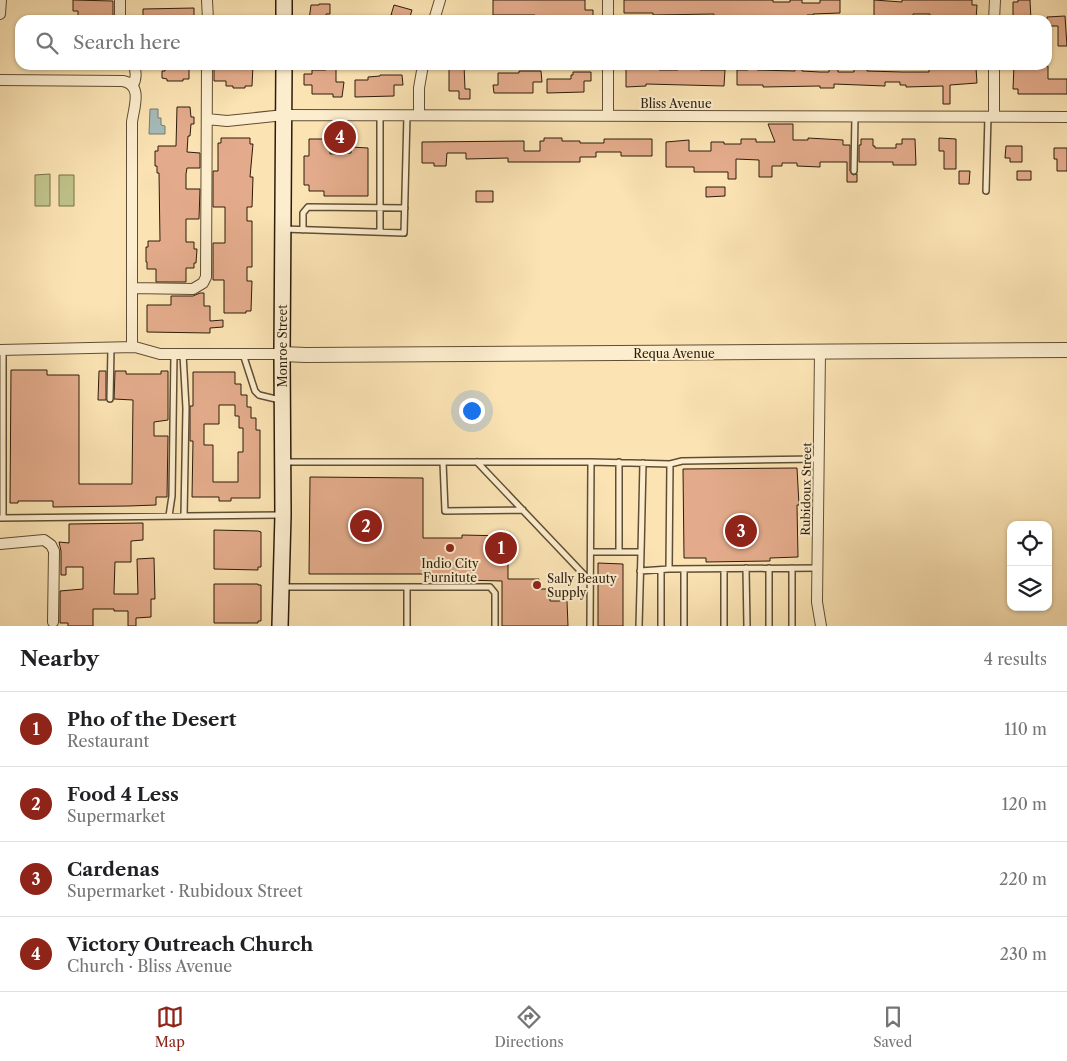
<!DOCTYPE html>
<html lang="en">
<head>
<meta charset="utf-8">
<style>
	body { margin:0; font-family:"Libre Caslon Text",serif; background:#f2f2f2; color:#202124 }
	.controls { position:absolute; right:15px; bottom:15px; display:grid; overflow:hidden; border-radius:10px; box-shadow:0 1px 4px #0004 }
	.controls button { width:45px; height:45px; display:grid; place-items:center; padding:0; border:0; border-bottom:1px solid #e0e0e0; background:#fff; color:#202124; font:25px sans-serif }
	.you { position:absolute; left:471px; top:410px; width:18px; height:18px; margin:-12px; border:4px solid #fff; border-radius:50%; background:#1a73e8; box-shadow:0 0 0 8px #1a73e833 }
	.badge { display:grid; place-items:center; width:32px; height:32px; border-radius:50%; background:#8f2418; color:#fff; font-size:16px; font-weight:700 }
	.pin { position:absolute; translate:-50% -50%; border:2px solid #fff; box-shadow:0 1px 5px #0006 }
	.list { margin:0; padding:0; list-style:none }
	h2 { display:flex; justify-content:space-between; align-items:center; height:65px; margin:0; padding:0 20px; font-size:21px }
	h2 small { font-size:16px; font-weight:400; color:#757577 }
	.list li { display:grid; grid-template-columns:32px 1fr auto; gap:15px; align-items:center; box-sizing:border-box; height:75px; padding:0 20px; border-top:1px solid #e0e0e0 }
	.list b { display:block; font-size:19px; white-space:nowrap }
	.list p { margin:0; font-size:16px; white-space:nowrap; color:#757577 }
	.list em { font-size:16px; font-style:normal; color:#757577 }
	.icon { flex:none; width:28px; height:28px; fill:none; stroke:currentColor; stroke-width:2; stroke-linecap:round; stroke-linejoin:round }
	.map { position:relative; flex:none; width:1067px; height:626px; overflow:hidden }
	.search { position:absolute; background:#fff; box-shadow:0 1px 4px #0004; left:15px; right:15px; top:15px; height:55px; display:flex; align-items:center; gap:12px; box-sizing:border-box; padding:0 18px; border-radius:15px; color:#757577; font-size:19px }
	.sheet { height:365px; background:#fff }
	nav { display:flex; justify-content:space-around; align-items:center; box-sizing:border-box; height:70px; border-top:1px solid #e0e0e0; background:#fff; font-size:14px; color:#757577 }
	nav a { display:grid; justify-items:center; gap:2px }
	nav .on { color:#8f2418 }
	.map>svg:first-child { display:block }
	.green { fill:#c0c38b; stroke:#76704a }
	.water { fill:#a5bbb9; stroke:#757b73 }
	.building { fill:#e3ab8b; stroke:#2c1c0a; fill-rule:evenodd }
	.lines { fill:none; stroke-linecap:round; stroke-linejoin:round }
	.service-casing { stroke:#604e34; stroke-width:8 }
	.minor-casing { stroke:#604e34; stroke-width:12 }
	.tertiary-casing { stroke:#604e34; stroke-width:16 }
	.secondary-casing { stroke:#2c1c0a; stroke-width:18 }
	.service { stroke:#fcedce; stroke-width:5 }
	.minor { stroke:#fcedce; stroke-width:10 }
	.tertiary { stroke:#fcedce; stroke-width:14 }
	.secondary { stroke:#fcedce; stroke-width:15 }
	.poi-dot { fill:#8f2418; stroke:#fcedce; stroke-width:2 }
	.labels { text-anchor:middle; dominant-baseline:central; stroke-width:4; stroke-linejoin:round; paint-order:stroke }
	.street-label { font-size:12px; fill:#2c1c0a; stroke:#fcedce }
	.poi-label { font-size:12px; fill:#2c1c0a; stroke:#fcedce }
</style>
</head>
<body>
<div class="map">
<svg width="1067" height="626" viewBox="0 0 1067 626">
	<rect width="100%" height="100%" fill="#fbe3b3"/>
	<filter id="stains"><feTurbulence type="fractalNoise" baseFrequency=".004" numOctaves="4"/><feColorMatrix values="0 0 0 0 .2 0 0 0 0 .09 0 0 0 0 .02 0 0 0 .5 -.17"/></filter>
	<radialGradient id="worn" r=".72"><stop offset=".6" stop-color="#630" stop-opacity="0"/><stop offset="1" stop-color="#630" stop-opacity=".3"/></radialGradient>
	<path class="green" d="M50 174V206H35V175Z
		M59 175H74V206H59Z"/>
	<path class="water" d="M150 109H158V118H161V125L165 126V134H149Z"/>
	<path class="building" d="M73 0 113 1V20H78V11H73Z
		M493 0H585V10H593V20H534L535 15H493Z
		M624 0H773V2H790V0H802V3H820V0H840V13L813 14V15H807V20H776L768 19V17L754 16V20H751L714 19V14L653 15V13H624Z
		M874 0 902 2V0H972V5H977L976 20H964V17L930 18V14H913V17H894L893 19 874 20Z
		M1018 0H1030L1031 20H1013V2H1018Z
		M319 4H330V14H326V20H309L311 5H319Z
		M394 5 412 10 409 20H393L395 16 391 15Z
		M194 8V20H143V9Z
		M1065 16 1067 46H1058V26H1047V17Z
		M166 65H189V79H183V81H167V79L162 78V71H165Z
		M214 65H253L252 86H245V88H233V86H226V81H214Z
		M326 65H336V82H344L342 97H333V94H312V85H304V74H312V70H326Z
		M449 65H464L465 89H470V99H459V91H449Z
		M628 65H643L646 66V68H659V70H678V68H682L685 65H700V70H725L724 86 646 84V86L626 87V69H628Z
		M854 65H867V71L902 72H929V67L963 65V68H976L977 83 950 85V104H943V86L906 87V85H900V82H885V86L834 84V88H820V86L763 87V85H737V70H748V66H757V70L795 71V66H802V71L820 72H829V68H838V72H854Z
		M1014 65 1048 66V79H1067V94H1018V89H1013Z
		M519 71H541L542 82H533V93H494L493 85H498V73H519Z
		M573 72H591V81H584V92L547 93V79H571V75H573Z
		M380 75H402L403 85H394V96L355 97V80H368V77L380 76Z
		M177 107H190L191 117H194V124H191L190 136H188L187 152 200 153V168H187L186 174V189H200L199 219H186V242H194V249H197L196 263H194V268H186V282H156V269H147V262H146V247H148V241H160L159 173H157V166H155V151H158V146H176Z
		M768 124H793V140H808V138L843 140V145H850V171L853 175 857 174V182H847V162H820V167L797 166V163H782V166H772V177H759V160L736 159V179H728V172H694V167H666V142L689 140V151H711V142H724V144H741V139H756V142H775Z
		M221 138H250V144H253L250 177H253L252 207H247V221H252V267H247V281H252L251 311H246V313H224V280H213V243H225V207H213V171H218V143H221Z
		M544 138H562V141H580V143H604V139H652V156H621V152H596V157H580V162H508V158L466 159V153H447L446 166H434V163H422V142L524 141V151H540V141H544Z
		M939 138 956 139V169H944V151H939Z
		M309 139H330V154L351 153V147L368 148V196H324V191H309V185H304V156H309Z
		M861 139H873V146H875V148H896V144H902V139H915L916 165H893V162H859V145H861Z
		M1006 146H1022V162H1010V158H1005Z
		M1054 148H1067V171H1057V159H1054Z
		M959 171H970L969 184H959Z
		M1017 171H1031V180H1017Z
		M706 187H725V196L706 197Z
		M476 191H493V202H476Z
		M200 293H204V306H210V321L223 320V327L210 328V333L147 332V305H171V296H193Z
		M11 370H47V375H79V484H132L133 400 114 399 115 371H126V374H161V371H168V420L154 422V436H168L167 497H156V505L129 506 53 507V501H18V503H10Z
		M99 371H106V400H98Z
		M193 372H235V384H241V395H247V407H251V418H256V430H260V498H231V501H219V497H192L193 441H190V406H193ZM219 405H235V416H239V428H243V452H238V482H213V445H204V424H219Z
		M797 468 799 505H797L798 557 770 558V561L706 562V558H684L683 469Z
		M310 477 423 478V538H462V535L508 536V579H539V589H550V601H567L568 626H502V581L463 580V574H309Z
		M143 523V540L131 541V562H115L114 592V594H138L137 559 154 558 155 599H151V617L136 618V626H128V611H114V609H93V626H68V623H60V591L83 589V567H66V575H61V551L59 542 69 543V524Z
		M214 530 258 531 261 532V567H258V570L214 569Z
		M598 563 623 564V626H598Z
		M214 584H258V585H261V621H258V623H214Z"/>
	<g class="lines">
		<defs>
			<path id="service" d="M380 115V232
				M854 171 855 116
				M986 191 988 116
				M283 229 404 233 407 115
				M303 230V213L308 207 405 208
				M3 350V518
				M183 354 186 408 184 516
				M243 354 255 391 259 395 280 400
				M110 399 111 348
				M283 462H591
				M443 462 445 511 523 510
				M477 462 590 581
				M670 464 682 461 819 459
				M169 516 172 496 174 354
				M0 518 282 515
				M591 552H641L639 626
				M619 552V462
				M641 552 643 463
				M746 568 747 626
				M769 568V626
				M669 569 818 568
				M684 569V626
				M724 569V626
				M282 587H490L495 593V626
				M407 587V626
				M590 626 591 462 670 464 669 569 640 571
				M661 626V570
				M792 626V568"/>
			<path id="minor" d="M207 0 208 20
				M608 0V20
				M0 14 1 0
				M120 20V0
				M434 20 440 0
				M994 20 995 0
				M608 65V115
				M0 80 123 81C143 85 134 107 132 122V347
				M133 85C136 80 137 71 133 65
				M419 115V88L423 65
				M994 115V65
				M207 119 227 121 284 115 1067 117
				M132 288 193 289 203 283 206 277 207 65
				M0 350 135 347 160 354H282
				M820 352 817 602 821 626
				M0 544 44 540 51 545 54 551 53 622"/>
			<path id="tertiary" d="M282 354 306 355 1067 350"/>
			<path id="secondary" d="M284 20V0
				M280 626 283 515 282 354 284 65"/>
		</defs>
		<use href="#service" class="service-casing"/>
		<use href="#minor" class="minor-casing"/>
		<use href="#tertiary" class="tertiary-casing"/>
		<use href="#secondary" class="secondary-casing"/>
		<use href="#service" class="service"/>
		<use href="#minor" class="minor"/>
		<use href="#tertiary" class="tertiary"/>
		<use href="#secondary" class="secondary"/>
	</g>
	<g class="poi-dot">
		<circle cx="450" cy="548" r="5"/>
		<circle cx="537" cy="585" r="5"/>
	</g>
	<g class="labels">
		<g class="street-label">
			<text x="676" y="103">Bliss Avenue</text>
			<text transform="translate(282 346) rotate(-90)">Monroe Street</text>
			<text x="674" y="353">Requa Avenue</text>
			<text transform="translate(806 489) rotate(-89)">Rubidoux Street</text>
		</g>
		<g class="poi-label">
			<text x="450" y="563">Indio City<tspan x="450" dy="14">Furnitute</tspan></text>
			<text x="547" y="578" text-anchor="start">Sally Beauty<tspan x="547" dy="14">Supply</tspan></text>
		</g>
	</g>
	<rect width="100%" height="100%" filter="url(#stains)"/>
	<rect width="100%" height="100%" fill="url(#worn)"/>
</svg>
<div class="controls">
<button><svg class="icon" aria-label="locate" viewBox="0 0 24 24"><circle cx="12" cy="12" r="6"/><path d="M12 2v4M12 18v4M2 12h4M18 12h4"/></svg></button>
<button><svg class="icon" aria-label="layers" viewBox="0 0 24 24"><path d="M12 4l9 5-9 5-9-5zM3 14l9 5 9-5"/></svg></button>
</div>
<div class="you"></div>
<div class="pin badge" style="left:501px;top:548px">1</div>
<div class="pin badge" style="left:366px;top:526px">2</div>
<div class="pin badge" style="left:741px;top:531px">3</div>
<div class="pin badge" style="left:340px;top:137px">4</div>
<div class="search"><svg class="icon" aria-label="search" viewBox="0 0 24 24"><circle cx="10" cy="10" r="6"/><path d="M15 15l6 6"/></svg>Search here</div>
</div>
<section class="sheet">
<h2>Nearby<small>4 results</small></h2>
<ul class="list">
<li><span class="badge">1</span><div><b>Pho of the Desert</b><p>Restaurant</p></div><em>110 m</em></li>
<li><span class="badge">2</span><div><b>Food 4 Less</b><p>Supermarket</p></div><em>120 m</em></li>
<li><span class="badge">3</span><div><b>Cardenas</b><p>Supermarket · Rubidoux Street</p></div><em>220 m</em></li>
<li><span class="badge">4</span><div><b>Victory Outreach Church</b><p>Church · Bliss Avenue</p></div><em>230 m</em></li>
</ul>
</section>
<nav>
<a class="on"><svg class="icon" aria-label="map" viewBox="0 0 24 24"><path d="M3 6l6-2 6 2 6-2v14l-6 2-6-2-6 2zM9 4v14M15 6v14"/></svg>Map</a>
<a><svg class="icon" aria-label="directions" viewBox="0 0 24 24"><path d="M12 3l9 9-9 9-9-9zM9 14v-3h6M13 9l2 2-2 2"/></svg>Directions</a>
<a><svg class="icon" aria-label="saved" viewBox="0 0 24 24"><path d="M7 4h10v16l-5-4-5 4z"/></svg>Saved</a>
</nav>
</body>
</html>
